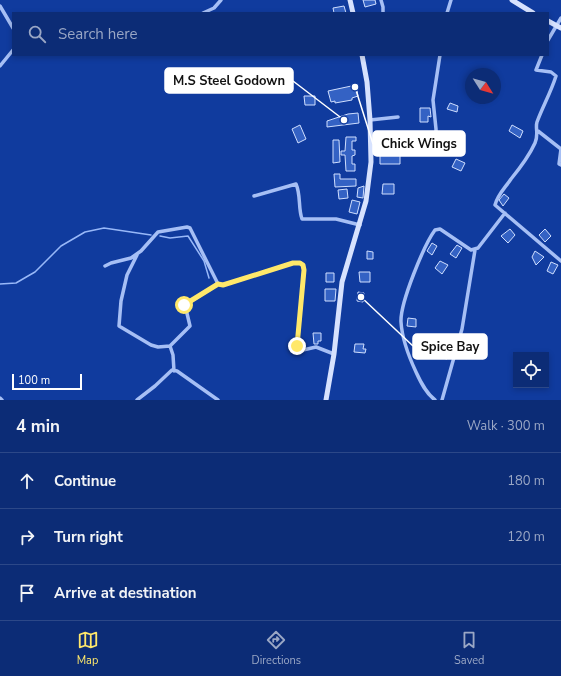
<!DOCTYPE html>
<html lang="en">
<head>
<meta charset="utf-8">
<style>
	body { margin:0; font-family:"Nunito Sans",sans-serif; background:#1a387e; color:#f1f3f6 }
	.controls { position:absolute; right:12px; bottom:12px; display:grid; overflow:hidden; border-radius:0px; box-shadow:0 2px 6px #0003 }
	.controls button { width:36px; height:36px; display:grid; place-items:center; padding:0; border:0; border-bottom:1px solid #2c4888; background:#0c2c76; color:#f1f3f6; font:20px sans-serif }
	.compass { position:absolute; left:465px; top:68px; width:36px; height:36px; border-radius:50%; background:#0c2c76; box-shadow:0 2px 6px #0003; rotate:127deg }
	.scale { position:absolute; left:12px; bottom:10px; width:70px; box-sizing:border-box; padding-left:4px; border:2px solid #fff; border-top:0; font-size:11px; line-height:14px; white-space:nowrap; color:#fff; -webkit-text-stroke:3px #103b9e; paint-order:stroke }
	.stop { position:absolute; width:12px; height:12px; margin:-9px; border:3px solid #ffe86a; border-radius:50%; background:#fff }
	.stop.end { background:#ffe86a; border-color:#fff; box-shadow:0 1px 4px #0008 }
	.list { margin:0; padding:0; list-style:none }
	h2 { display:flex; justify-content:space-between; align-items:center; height:52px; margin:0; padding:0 16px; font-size:17px }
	h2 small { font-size:13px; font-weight:400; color:#9aa7c5 }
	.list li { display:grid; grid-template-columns:26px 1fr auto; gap:12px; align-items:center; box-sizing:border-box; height:56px; padding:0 16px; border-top:1px solid #2c4888 }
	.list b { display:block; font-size:15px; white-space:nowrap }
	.list em { font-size:13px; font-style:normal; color:#9aa7c5 }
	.icon { flex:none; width:22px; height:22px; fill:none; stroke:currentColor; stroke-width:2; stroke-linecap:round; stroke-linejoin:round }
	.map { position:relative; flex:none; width:561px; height:400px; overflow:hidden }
	.search { position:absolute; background:#0c2c76; box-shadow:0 2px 6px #0003; left:12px; right:12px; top:12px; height:44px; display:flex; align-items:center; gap:10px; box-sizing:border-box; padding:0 14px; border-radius:0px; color:#9aa7c5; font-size:15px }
	.sheet { height:220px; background:#0c2c76 }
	nav { display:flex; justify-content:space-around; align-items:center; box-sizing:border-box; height:56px; border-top:1px solid #2c4888; background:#0c2c76; font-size:11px; color:#9aa7c5 }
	nav a { display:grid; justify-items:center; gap:2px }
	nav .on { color:#ffe86a }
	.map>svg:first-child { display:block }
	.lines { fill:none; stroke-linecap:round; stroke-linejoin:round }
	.stream { stroke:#98b8f8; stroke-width:1.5 }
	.building { fill:#3462c4; stroke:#cfdefe }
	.street { stroke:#a6bff5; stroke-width:3.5 }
	.secondary { stroke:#d7e2fe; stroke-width:5 }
	.route { stroke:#ffe86a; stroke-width:5 }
	.leader { fill:none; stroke:#fff; stroke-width:1.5 }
	.callout-dot { fill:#fff; stroke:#103b9e; stroke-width:1.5 }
	.callout { fill:#fff; stroke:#fff; stroke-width:1.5 }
	.callout-label { font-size:13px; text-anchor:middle; font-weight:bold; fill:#111 }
</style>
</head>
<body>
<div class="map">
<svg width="561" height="400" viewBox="0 0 561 400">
	<rect width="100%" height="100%" fill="#103b9e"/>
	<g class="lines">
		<path class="stream" d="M160 236 170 238 188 236 204 261 209 278
			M0 284 16 283 28 276 35 272 61 246 85 232 104 228 151 235"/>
	</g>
	<path class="building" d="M363 0H375L376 4 365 7Z
		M344 6 346 13H334L333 8Z
		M356 85 358 96 352 98V100L335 103V101L331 102 328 91Z
		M304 96H315V105H305Z
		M450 103 458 106 457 112 447 109Z
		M420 108H430L431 117 428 116V122H420Z
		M358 113 359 123 327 127V121L348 114Z
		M300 125 306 139 298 143 292 129Z
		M512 125 523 131 520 138 509 131Z
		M346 137H356V141H352V150H355V155L352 156V164H355V171H346L345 155H341V151H345Z
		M333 140H339L340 162 333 163Z
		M380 155H400V164H380Z
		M456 159 465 163 461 171 452 167Z
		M334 174H340V179H356V186L335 187Z
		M383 184H394V194H382Z
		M364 186 363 198 357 197 358 188Z
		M347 189 348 198 339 199 338 190Z
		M504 194 509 198 503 206 499 200Z
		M352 200 360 202 357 214 349 212Z
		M510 229 515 235 508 243 501 236Z
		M545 229 551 236 545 242 539 235Z
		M432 243 437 246 432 255 427 251Z
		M457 245 462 248 456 258 450 254Z
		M367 251 373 252V259H367Z
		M535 251 544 257 536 265 532 257Z
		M440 261 448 265 442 274 435 268Z
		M551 262 558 265 553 274 547 271Z
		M359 272H370V282H360Z
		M326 273H334V282H326Z
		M325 289H336L335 301H325Z
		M358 292 364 293 363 302 357 301Z
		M408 318 416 319V327L407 326Z
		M313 333H321V341H318V344H314Z
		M355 344H364L363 349H366L365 353 354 352Z
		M446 349 448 352H451L447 359 442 358 441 355Z"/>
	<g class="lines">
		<path class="street" d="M381 0 383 7V13
			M0 6 13 28
			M203 13 214 8 221 0
			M447 13 451 0
			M548 40 561 18
			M542 55 536 70 551 72 556 76C551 92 543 106 537 122 535 128 539 134 535 143 529 156 520 168 511 179 505 188 498 194 495 205L561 261
			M0 66 13 50
			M370 120 398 117
			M538 131 561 149 559 164 561 165
			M436 147V129L433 100 440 55
			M254 196 296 184C301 195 298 208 302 219H336L360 225
			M137 255 127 275 121 301 119 326 151 345 158 347 170 346 173 355 174 371
			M105 266 111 263 131 258 141 251 158 232 187 227 190 228 218 284 223 285 293 263H300L303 265 304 270 297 347 303 350 316 347 334 354
			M170 346 190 326 185 305 218 284
			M0 398 2 400
			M137 400 155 386 172 370 177 371 218 400
			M435 400C426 393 421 383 416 372 409 357 402 339 401 322 400 303 424 245 435 230L440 229 471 250 478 248 505 213
			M442 400 462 329 475 250"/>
		<path class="secondary" d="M350 0 353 13
			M512 0 533 13
			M548 21 561 28
			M326 400 334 354 342 282 366 201 371 162 370 120 367 82 362 55"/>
	</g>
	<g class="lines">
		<path class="route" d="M184 305 218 284 223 285 293 263H300L303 265 304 270 297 346"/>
	</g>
	<path class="leader" d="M344 120L293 81M355 87L373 144M361 297L413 346"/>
	<g class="callout-dot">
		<circle cx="344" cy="120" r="4"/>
		<circle cx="355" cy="87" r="4"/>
		<circle cx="361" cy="297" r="4"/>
	</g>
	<g class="callout">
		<rect x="165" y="68" width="128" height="25" rx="4"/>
		<rect x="373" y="131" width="92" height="25" rx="4"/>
		<rect x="413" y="334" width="74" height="25" rx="4"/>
	</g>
	<g class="callout-label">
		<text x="229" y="85">M.S Steel Godown</text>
		<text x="419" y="148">Chick Wings</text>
		<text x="450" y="351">Spice Bay</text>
	</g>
</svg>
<div class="controls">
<button><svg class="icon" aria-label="locate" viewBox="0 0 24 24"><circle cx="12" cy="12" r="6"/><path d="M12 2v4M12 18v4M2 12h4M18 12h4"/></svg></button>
</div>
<svg class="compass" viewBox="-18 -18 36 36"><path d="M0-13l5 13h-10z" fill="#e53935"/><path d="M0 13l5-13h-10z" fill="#9aa7c5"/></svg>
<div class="scale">100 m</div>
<div class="stop" style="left:184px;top:305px"></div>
<div class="stop end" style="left:297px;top:346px"></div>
<div class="search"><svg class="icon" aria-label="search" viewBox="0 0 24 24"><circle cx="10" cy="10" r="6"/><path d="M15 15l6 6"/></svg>Search here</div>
</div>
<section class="sheet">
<h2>4 min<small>Walk · 300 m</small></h2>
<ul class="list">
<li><svg class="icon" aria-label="ahead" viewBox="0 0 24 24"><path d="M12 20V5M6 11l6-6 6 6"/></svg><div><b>Continue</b></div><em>180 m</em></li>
<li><svg class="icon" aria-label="right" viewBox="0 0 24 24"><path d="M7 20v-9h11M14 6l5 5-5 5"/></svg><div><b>Turn right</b></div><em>120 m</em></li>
<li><svg class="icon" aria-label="arrive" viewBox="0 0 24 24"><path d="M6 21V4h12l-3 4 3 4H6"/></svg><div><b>Arrive at destination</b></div></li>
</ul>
</section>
<nav>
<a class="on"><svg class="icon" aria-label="map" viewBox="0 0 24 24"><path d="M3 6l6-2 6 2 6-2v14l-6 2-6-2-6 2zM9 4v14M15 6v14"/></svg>Map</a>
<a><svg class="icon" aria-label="directions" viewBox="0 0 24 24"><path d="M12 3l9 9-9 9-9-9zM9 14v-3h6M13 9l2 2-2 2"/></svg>Directions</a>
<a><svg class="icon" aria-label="saved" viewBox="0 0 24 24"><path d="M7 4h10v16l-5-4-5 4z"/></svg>Saved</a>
</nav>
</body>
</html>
